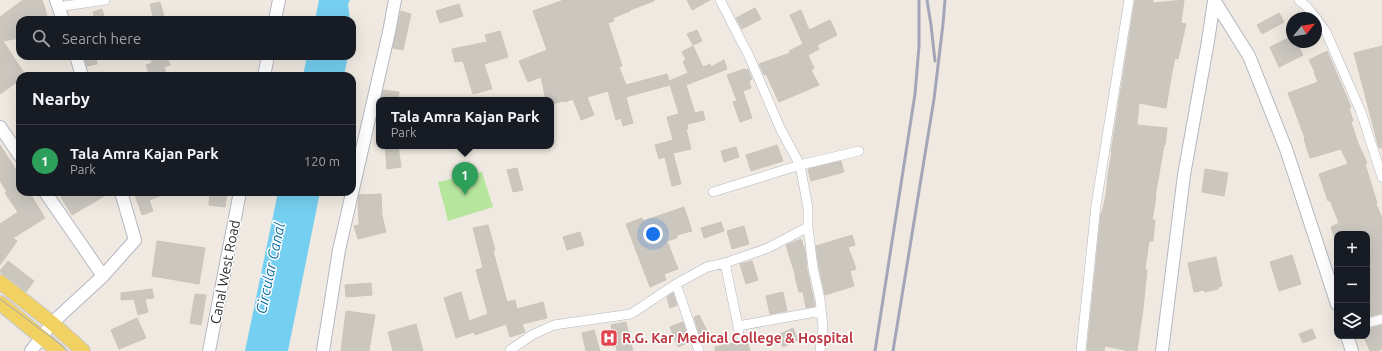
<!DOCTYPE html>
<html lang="en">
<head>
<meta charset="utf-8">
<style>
	body { margin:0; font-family:Ubuntu,sans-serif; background:#242831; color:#f1f3f6 }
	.controls { position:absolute; right:12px; bottom:12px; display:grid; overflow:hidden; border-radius:8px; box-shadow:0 4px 16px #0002 }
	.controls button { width:36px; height:36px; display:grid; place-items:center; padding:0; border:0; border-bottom:1px solid #363941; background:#171b24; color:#f1f3f6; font:20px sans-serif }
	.compass { position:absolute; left:1286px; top:12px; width:36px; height:36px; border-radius:50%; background:#171b24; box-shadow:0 4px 16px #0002; rotate:60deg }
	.you { position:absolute; left:653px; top:234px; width:14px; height:14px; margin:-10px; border:3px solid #fff; border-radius:50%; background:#1a73e8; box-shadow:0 0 0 6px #1a73e833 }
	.badge { display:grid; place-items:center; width:26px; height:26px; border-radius:50%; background:#db2777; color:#fff; font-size:13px; font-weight:700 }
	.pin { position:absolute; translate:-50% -33px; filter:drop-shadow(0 1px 2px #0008) }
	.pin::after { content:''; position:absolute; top:21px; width:14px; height:12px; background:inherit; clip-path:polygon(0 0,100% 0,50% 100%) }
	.popup { position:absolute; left:376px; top:97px; width:178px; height:52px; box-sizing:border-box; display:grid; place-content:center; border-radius:8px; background:#171b24; filter:drop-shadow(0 1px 3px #0005); font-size:13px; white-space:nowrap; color:#9ea1a6 }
	.popup b { font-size:15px; color:#f1f3f6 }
	.popup::after { content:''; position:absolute; left:50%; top:100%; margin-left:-8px; border:8px solid transparent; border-top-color:#171b24 }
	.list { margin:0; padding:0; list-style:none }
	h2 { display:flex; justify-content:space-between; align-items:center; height:52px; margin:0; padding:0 16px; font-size:17px }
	h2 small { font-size:13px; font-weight:400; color:#9ea1a6 }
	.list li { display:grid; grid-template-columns:26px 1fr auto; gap:12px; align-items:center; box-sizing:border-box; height:72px; padding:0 16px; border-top:1px solid #363941 }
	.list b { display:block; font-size:15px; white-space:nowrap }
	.list p { margin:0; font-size:13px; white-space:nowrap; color:#9ea1a6 }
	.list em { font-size:13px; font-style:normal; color:#9ea1a6 }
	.icon { flex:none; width:22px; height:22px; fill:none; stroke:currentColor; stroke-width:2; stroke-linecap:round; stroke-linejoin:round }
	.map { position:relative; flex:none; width:1382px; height:351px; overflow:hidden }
	.search { position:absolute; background:#171b24; box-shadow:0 4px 16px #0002; left:16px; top:16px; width:340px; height:44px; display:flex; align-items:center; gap:10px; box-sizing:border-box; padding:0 14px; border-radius:12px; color:#9ea1a6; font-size:15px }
	.panel { position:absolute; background:#171b24; box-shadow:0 4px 16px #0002; left:16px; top:72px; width:340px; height:124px; border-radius:12px }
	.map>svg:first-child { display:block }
	.green { fill:#b6e59e }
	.water { fill:#75cff0 }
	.building { fill:#cbc7bf; stroke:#cbc5ba }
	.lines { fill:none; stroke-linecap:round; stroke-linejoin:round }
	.street-casing { stroke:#b4b7c1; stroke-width:10 }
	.secondary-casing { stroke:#b4b7c1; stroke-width:14 }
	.primary-casing { stroke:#c9c9c9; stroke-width:16 }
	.street { stroke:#fff; stroke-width:9 }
	.secondary { stroke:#fff; stroke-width:12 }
	.primary { stroke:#f2d163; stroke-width:14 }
	.tram { stroke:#a3a6b8; stroke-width:1 }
	.rail { stroke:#a3a6b8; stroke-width:3 }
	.labels { text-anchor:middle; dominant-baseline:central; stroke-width:3; stroke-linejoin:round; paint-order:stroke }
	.street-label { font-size:14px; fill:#2e2e2e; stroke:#fff }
	.health-label { font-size:14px; font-weight:bold; fill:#be3a42; stroke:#fff; text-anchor:start }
	.water-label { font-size:15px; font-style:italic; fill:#0d6fa3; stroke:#fff }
</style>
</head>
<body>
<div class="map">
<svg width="1382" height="351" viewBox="0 0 1382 351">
	<rect width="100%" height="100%" fill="#efe9e1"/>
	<path class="green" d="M482 172 493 207 448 221 438 182Z"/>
	<path class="water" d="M319 0H350L348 4 350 20H315Z
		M307 56H348L344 76H303Z
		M278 192H320L288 351H245Z"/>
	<path class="building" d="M23 0H42L44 5 48 20H20V38L3 41 26 76H20V80L0 94V17Z
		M564 0H654V1L630 10V11L613 18 614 21 608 23 622 66 619 67 626 85 667 74 669 81 688 73 683 61 686 60 682 52 693 46 703 67 710 64 711 67 724 60 727 69 686 85 695 113 703 111 705 120 687 124 688 129H686L691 149 673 153 681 184 672 186 665 157 659 159 655 145 673 140 667 117 679 114 670 85 626 97 633 123 623 126 621 118 616 120 608 91 587 97 594 115 581 120 573 99 565 102 564 101 551 104V100H546L541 77 528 82 519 61 547 50 533 11Z
		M687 0H710L692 10Z
		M1135 0H1153V3L1184 0 1181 23 1186 24 1178 59 1175 58 1172 72 1166 108 1139 103 1137 125 1167 128 1165 145H1164L1155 197H1156L1152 220H1155L1153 241H1149L1145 269 1147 270 1143 309 1137 351H1129L1105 346 1104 351H1087L1101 213H1102L1106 195 1108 175 1112 152H1111Z
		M160 2 165 20H154L150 4Z
		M459 4 463 16 440 23 436 11Z
		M755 8 761 19 742 29 736 18Z
		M102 9 105 20H95L93 12Z
		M801 10 809 30 830 20 837 35 817 45 819 49 808 55 814 68 811 70 819 85 779 102 766 74 764 75 759 64 790 53 789 51 803 44 790 15Z
		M401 11 411 14 403 50 393 48Z
		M1279 13 1284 22 1262 34 1257 25Z
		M697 30 702 41 693 45 687 34Z
		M500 31 508 57 484 64 492 89 473 94 463 61 455 62 452 49 487 42 485 35Z
		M1292 36V42H1296L1303 55 1279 67 1270 47Z
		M1382 46V148H1379L1354 53Z
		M1327 51 1351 107 1349 108 1353 121 1351 122 1358 143 1367 163 1365 164 1377 203 1376 204 1382 218V313L1367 317V234H1337L1334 236 1331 227 1339 223 1330 200 1328 201 1319 174 1348 164 1341 149 1310 158 1304 139 1305 138 1288 93 1318 82 1314 72H1315L1309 60Z
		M84 56H96L97 64 87 66Z
		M150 56H166L170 65 164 67 167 76H150L146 65 152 63Z
		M744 69 745 70 748 69 752 79 749 81 751 88 743 91 752 118 740 122 733 102 737 101 727 75Z
		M383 90 399 92 398 100H381Z
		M0 145 20 176V192H29L45 218 13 238 17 241 0 265V224L18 212 5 193 7 192 0 181Z
		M777 145 783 161 751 171 746 155Z
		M385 146H398L401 167 387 169Z
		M736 147 739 157 724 162 721 151Z
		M841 161 844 172 811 181 808 169Z
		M517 168 523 190 513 192 507 170Z
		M1205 169 1228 173 1224 196 1202 192Z
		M69 192H111L72 215 61 197Z
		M134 192H167V193L149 200 153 211 142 215Z
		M210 192H227L225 207 209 205Z
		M381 194 382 216 386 232 358 239 354 226 359 225 358 200 359 195Z
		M684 207 692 231 677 235V238L667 241 678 269 664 274 666 280 650 287 626 224 642 218 643 221Z
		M721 222 724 231 704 238 701 228Z
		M488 225 495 250 493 251 507 302 515 300 517 309 543 302 547 318 522 324 525 332 510 337 506 324 475 335 474 332 456 338 444 298 461 292 469 321 488 314 476 270 483 268 473 228Z
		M744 226 749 244 732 249 727 231Z
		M580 232 584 245 567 250 563 237Z
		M852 235 855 245 848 247 856 269 850 271 854 286 825 295 819 267 816 246Z
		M801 239 805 250 807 269 815 306 806 308 803 292H799L795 277H796L786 245Z
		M157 241 205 248 199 284 152 276Z
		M1292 255 1301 284 1279 291 1270 262Z
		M1216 257 1222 286 1218 287V289L1205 292 1204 290 1194 292 1188 263Z
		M8 261 34 281 26 292 0 272V271Z
		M752 261 758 280 746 284 740 264Z
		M371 283 372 295 346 297 345 285Z
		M152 289 154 298 145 299 148 312 138 315 134 299 121 300V293Z
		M783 292 787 311 770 314 766 296Z
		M673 293 677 305 670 308 667 297Z
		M195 294 206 295 201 325 190 323Z
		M346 311 375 315 369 351H341Z
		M699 315 707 331 699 334 694 317Z
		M137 318 146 338 119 349 111 330Z
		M626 322 633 351H617L611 325Z
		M683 322 689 342 678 347 670 327Z
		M416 324 423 351H393L388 332Z
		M1382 325V349L1376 351H1370L1364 337 1367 336V329Z
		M793 328 798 340 783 347 778 335Z
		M1312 329 1316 338 1303 343 1299 334Z
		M594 330 600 351H586L582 333Z
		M747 340 750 351H715V347Z"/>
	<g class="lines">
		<defs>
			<path id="street" d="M1299 0 1307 7 1316 18
				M58 7 105 0
				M1316 18 1326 32 1361 112 1382 177
				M713 192 800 165 859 151
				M808 227 813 268 820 299 823 327 820 351
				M725 263 739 331
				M676 284 699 351
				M1367 323 1382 319
				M738 326 821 311
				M510 351V350L532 335 554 325 631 314 676 284 707 267 725 263 768 248 808 227V208L800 165 781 130 749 56 720 0
				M1081 351 1096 205 1129 0"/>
			<path id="secondary" d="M56 0 63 20
				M1214 0 1249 56 1286 149 1337 304
				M275 20 279 0
				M76 56 82 76
				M264 76 268 56
				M0 127 20 156
				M45 192 103 276
				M1347 336 1352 351
				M31 351 52 323 103 276 135 240 121 192
				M209 351 240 192
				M323 351 339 250 389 32 395 0
				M1162 351 1184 175 1208 41 1214 1"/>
			<path id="primary" d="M0 282 52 323 83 351
				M0 303 58 351"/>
		</defs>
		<use href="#street" class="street-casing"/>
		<use href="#secondary" class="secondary-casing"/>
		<use href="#primary" class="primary-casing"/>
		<use href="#street" class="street"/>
		<use href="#secondary" class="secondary"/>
		<use href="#primary" class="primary"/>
		<path class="tram" d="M0 299 51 337 68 351"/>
		<path class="rail" d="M927 0 931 25 935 61
			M875 351 915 94 919 46V0
			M893 351 934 99 943 24 945 0"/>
	</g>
	<defs>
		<symbol id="hospital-square" viewBox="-11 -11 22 22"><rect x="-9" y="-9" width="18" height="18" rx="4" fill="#e0444e" stroke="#fff"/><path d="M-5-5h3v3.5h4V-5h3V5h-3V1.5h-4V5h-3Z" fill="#fff"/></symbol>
	</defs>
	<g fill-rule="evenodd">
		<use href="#hospital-square" x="599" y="328" width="20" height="20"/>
	</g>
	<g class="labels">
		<g class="street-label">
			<text transform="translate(225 272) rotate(-79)">Canal West Road</text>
		</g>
		<g class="health-label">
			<text x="622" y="338">R.G. Kar Medical College &amp; Hospital</text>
		</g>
		<g class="water-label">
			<text transform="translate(270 268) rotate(-78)">Circular Canal</text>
		</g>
	</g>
</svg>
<div class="controls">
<button>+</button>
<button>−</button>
<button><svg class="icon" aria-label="layers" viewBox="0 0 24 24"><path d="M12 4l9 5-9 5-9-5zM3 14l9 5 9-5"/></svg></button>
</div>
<svg class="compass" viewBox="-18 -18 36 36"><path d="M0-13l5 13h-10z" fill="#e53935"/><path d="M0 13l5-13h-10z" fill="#9ea1a6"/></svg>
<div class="you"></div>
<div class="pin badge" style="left:465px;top:195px;background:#2e9e5b">1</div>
<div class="popup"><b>Tala Amra Kajan Park</b>Park</div>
<div class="search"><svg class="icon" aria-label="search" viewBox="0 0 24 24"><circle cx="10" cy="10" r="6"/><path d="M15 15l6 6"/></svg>Search here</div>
<section class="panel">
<h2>Nearby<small></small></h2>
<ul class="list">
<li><span class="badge" style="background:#2e9e5b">1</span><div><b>Tala Amra Kajan Park</b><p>Park</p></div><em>120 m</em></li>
</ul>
</section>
</div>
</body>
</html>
